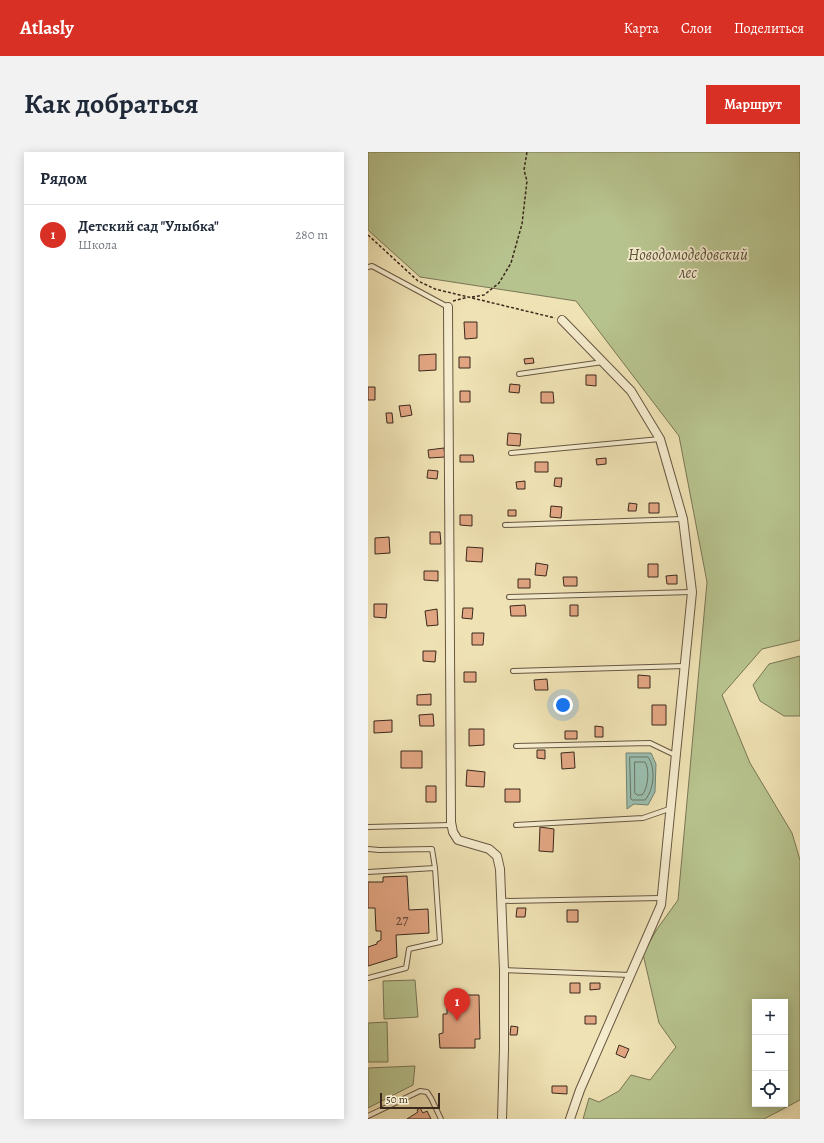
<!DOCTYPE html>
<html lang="ru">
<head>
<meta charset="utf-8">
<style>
	body { margin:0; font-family:Alegreya,serif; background:#f2f2f3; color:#1f2937 }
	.controls { position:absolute; right:12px; bottom:12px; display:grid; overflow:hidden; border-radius:0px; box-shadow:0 2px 10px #0003 }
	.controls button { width:36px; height:36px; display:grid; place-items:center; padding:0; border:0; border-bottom:1px solid #e0e1e3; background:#fff; color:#1f2937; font:20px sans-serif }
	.scale { position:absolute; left:12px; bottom:10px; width:60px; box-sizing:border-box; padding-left:4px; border:2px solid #3b291c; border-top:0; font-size:11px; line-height:14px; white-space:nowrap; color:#3b291c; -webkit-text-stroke:3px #f5ecce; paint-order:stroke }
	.you { position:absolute; left:195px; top:553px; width:14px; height:14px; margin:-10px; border:3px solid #fff; border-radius:50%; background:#1a73e8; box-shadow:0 0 0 6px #1a73e833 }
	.badge { display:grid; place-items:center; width:26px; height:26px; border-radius:50%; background:#d93025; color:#fff; font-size:13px; font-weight:700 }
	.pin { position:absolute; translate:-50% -33px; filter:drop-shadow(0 1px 2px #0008) }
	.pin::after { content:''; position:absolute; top:21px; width:14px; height:12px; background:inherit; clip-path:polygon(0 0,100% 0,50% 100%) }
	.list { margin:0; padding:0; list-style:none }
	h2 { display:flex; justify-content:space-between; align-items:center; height:52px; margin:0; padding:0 16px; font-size:17px }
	h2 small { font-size:13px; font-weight:400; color:#747a83 }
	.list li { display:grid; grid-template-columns:26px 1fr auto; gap:12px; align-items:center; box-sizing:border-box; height:60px; padding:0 16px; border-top:1px solid #e0e1e3 }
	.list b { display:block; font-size:15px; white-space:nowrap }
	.list p { margin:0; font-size:13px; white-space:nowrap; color:#747a83 }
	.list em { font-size:13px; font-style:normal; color:#747a83 }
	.icon { flex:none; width:22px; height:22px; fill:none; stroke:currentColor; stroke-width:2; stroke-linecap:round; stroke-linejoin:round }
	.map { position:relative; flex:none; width:432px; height:967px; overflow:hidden; border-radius:0px }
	header { display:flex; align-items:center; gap:24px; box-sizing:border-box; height:56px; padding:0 20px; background:#d93025; color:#fff }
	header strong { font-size:19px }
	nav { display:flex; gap:22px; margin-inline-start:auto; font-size:14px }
	.intro { display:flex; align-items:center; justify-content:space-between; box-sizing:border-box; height:96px; padding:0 24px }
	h1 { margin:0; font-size:28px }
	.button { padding:10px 18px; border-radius:0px; background:#d93025; color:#fff; font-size:14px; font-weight:700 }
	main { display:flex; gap:24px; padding:0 24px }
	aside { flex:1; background:#fff; border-radius:0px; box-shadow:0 2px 10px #0003 }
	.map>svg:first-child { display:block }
	.green { fill:#b7c38e; stroke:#797655; fill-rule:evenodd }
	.water { fill:#9abeae; stroke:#748274 }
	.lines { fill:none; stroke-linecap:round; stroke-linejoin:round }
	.shore { stroke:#6a7465; stroke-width:1 }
	.building { fill:#e1a582; stroke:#3b291c }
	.lane-casing { stroke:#685742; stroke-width:6 }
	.street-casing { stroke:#685742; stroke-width:10 }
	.path { stroke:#3b291c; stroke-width:1.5; stroke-dasharray:3 2; stroke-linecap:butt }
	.lane { stroke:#f5ecce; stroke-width:4 }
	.street { stroke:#f5ecce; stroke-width:8 }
	.labels { text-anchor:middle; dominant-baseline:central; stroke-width:3.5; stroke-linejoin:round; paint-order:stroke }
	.number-label { font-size:14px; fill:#644836 }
	.park-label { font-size:16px; font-style:italic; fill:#5a5038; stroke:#f5ecce }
</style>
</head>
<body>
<header>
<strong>Atlasly</strong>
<nav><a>Карта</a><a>Слои</a><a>Поделиться</a></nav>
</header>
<div class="intro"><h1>Как добраться</h1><a class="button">Маршрут</a></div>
<main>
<aside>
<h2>Рядом<small></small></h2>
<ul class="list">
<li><span class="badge">1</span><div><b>Детский сад &quot;Улыбка&quot;</b><p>Школа</p></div><em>280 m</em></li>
</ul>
</aside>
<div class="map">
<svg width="432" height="967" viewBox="0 0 432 967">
	<rect width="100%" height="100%" fill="#efe2b4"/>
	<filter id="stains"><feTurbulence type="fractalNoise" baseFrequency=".005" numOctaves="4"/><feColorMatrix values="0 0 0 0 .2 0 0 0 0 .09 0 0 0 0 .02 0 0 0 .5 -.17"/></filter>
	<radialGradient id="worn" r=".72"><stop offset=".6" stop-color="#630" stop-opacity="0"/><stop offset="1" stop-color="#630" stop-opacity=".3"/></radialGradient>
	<path class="green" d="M0 0H432V488L394 497 354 543 382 611 424 681 432 708V948L396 967H215L221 946 231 950 251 939 263 923 282 928 308 895 291 871 275 802 289 777 310 748 339 430 311 284 208 149 52 125 0 78ZM387 850H417V952H387Z
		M432 504V564H416L392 549 385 533 401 512Z
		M47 828 50 865 16 867 15 829Z
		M19 870 20 910H0V871Z
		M47 914 45 933 0 956V916Z"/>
	<path class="water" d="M258 601H283L288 612 287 640 280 653 266 652 259 657Z"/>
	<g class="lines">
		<path class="shore" d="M262 605H280C288 616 286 638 277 648H264L263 647Z
			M267 610H277C282 617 280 637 274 643H269L267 641Z"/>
	</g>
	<path class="building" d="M96 170H109V186L97 187Z
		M68 202V218L51 219V203Z
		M91 205H102V216H91Z
		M165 206 166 211 157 212 156 207Z
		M218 223H228V234L218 233Z
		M142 232 152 233 151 241 141 240Z
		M0 235H7V248H0Z
		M92 239H102V250H92Z
		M173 240H185L186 251H173Z
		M42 253 44 263 33 265 31 254Z
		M18 261H24L25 271H19Z
		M140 281 153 282 152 294 139 293Z
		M76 296 77 305 61 306 60 298Z
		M92 303H105L106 310H92Z
		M238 306V312L229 313 228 307Z
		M167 310H180V320H167Z
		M60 318 70 319 69 327 59 326Z
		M187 326H194L193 335 186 334Z
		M157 329V337H149L148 330Z
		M261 351 269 352 268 359H260Z
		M281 351H291V361H281Z
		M183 354 194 355 193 366 182 365Z
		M140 358H148V364H140Z
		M92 363H104V374L92 373Z
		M62 380H72L73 392H62Z
		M21 385 22 401 7 402V386Z
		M99 395 115 396 114 410 98 409Z
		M168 411 180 413 178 424 167 423Z
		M280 412H290V425H280Z
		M56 419H70V429L56 428Z
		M309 423V432H299L298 424Z
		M195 425H209V434H196Z
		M150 427H162V436H150Z
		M6 452H19L18 466 6 465Z
		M157 453 158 464H143L142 454Z
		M202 453H210V464H202Z
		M95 456H105L104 467 94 466Z
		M69 457 70 473 59 474 57 459Z
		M104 481H116L115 493H104Z
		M55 499H68L67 510 55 509Z
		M96 520H108V530H96Z
		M270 523 282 524V536H270Z
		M179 527 180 538H167L166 528Z
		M63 542V553H49V543Z
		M284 553H298V573H284Z
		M65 562 66 574H52L51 563Z
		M24 568V580L6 581V569Z
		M227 574 235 575V585H227Z
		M101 577H116V593L101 594Z
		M197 579H209V587H197Z
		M169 598H177V607L169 606Z
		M33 599H54V616H33Z
		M206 600 207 616 194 617 193 601Z
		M99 618 117 620 116 635 98 634Z
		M58 634H68V650H58Z
		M137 637H152V650H137Z
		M172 675 186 677 185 700 171 699Z
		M39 724 41 758 60 757 61 781 28 783 29 805 0 814V795L9 792V790L13 788V779H8L7 756H0V730H15V725Z
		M149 756H158L157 765H148Z
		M199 758H210V770H199Z
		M202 831H212V841H202Z
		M222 831H232V837L222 838Z
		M79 843H111L112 887H107V896H72L71 882 75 881V862H79Z
		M217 864H228V872H217Z
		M143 874 150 875 149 883H142Z
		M251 893 261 897 257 906 248 902Z
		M184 934H199V942L184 941Z
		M52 956 55 961 59 959 63 967H39L50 960 49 958Z"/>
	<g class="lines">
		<defs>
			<path id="lane" d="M0 115 4 114 80 155
				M151 222 235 210
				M143 301 292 287
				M137 373 315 367
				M141 445 324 440
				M145 519 317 514
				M148 594 282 591 309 604
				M148 673 275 666 304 656
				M0 675 83 673
				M0 697 11 698 64 697 67 716
				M0 720 67 716 72 790 41 797 38 816 0 826
				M134 749 293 746
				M136 818 262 823
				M0 964 52 939 59 940 63 946 73 967"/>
			<path id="street" d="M80 155 83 670 85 680 90 688 121 697 129 704 132 717 136 818V897L134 967
				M194 168 263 239 292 287 315 367 324 440 293 753 212 938 202 967"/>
		</defs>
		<use href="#lane" class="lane-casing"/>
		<use href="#street" class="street-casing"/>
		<path class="path" d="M0 83 50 129 67 137 187 166
			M104 145 116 143 131 131 143 111 154 72 159 29 156 18 159 0
			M85 149 100 145"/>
		<use href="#lane" class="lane"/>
		<use href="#street" class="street"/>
	</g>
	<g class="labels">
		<g class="number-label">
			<text x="34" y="768">27</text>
		</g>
		<g class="park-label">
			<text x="320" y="103">Новодомодедовский<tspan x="320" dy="18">лес</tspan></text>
		</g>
	</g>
	<rect width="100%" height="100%" filter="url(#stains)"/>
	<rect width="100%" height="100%" fill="url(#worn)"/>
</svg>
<div class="controls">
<button>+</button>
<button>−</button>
<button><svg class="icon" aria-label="locate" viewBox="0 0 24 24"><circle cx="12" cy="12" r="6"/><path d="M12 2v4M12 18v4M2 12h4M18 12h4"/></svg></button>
</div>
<div class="scale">50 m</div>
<div class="you"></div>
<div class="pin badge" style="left:89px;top:869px">1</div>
</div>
</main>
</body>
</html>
